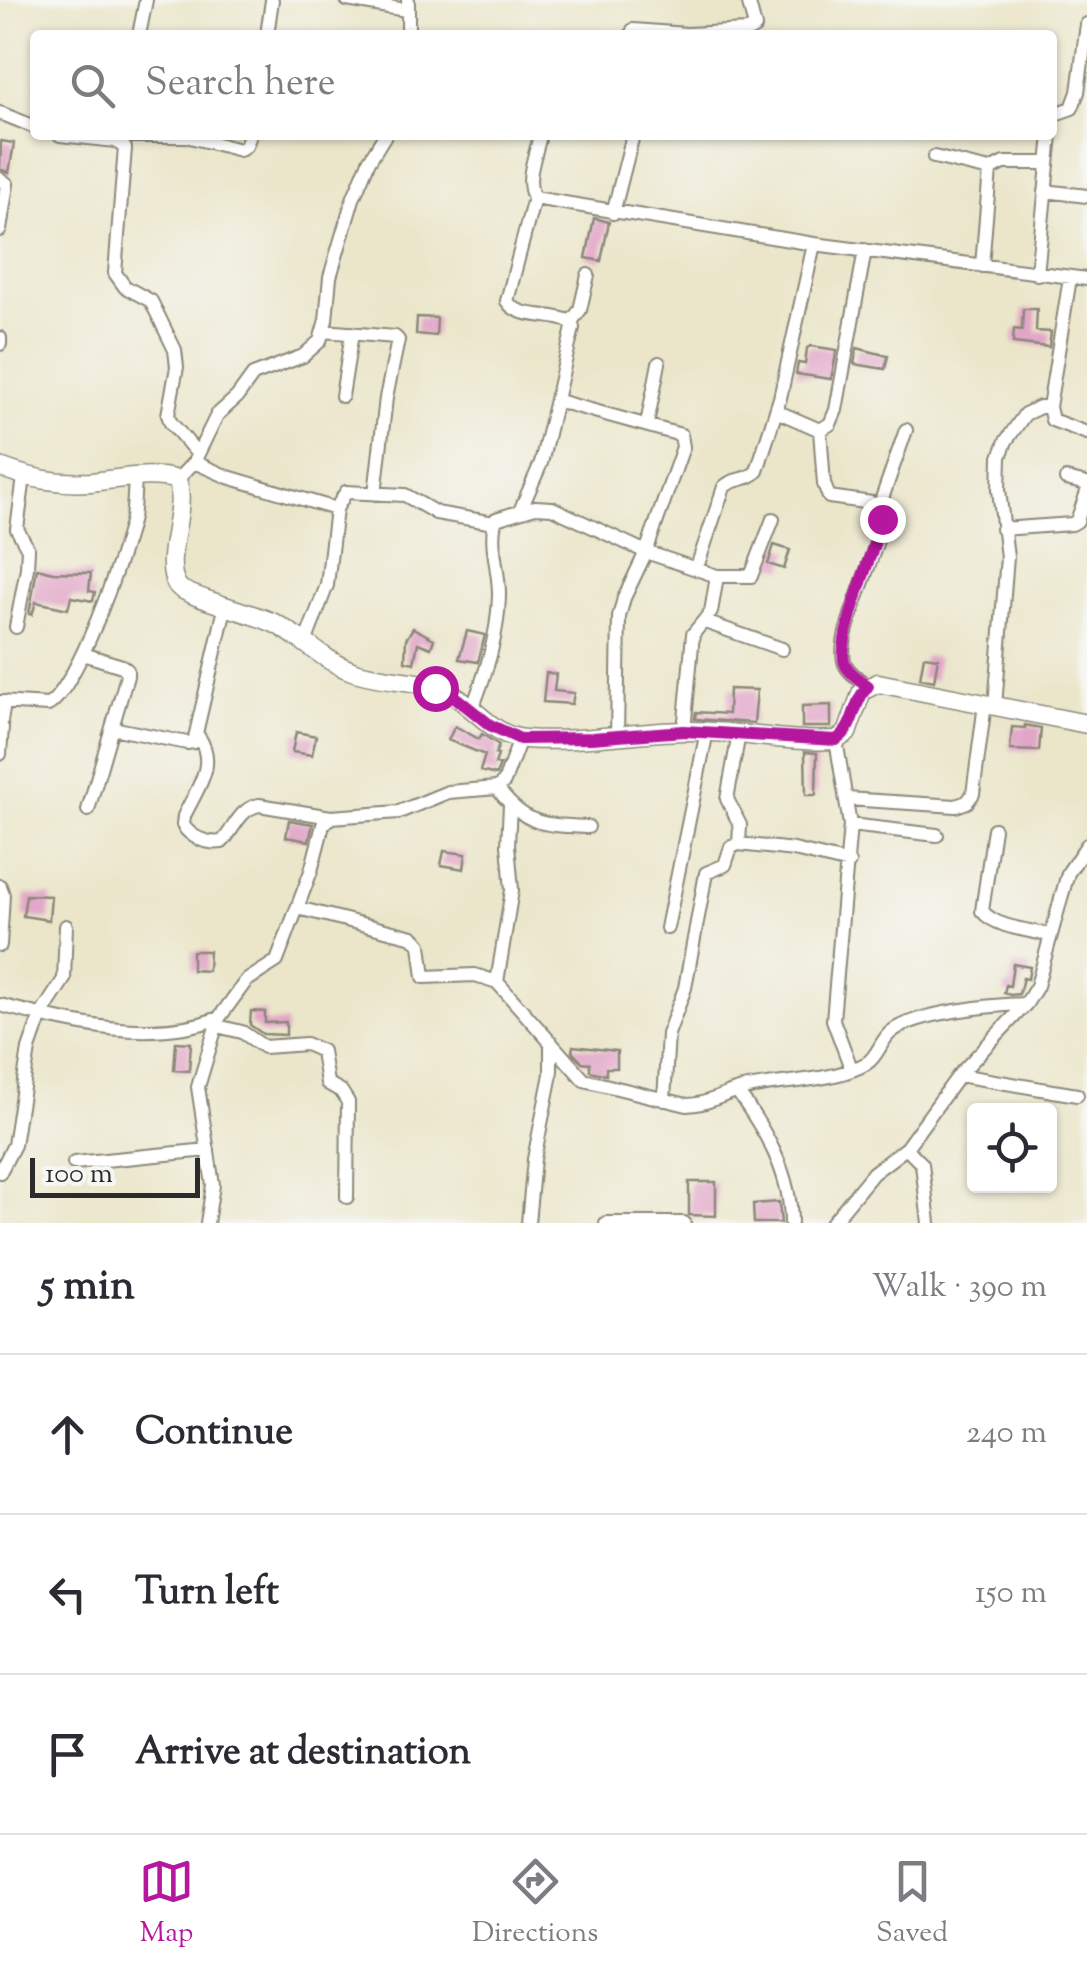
<!DOCTYPE html>
<html lang="en">
<head>
<meta charset="utf-8">
<style>
	body { margin:0; font-family:"Sorts Mill Goudy",serif; background:#f2f2f3; color:#2b2b33 }
	.controls { position:absolute; right:30px; bottom:30px; display:grid; overflow:hidden; border-radius:10px; box-shadow:0 2px 8px #0004 }
	.controls button { width:90px; height:90px; display:grid; place-items:center; padding:0; border:0; border-bottom:2px solid #e1e1e2; background:#fff; color:#2b2b33; font:50px sans-serif }
	.scale { position:absolute; left:30px; bottom:25px; width:170px; box-sizing:border-box; padding-left:10px; border:5px solid #2b2b2b; border-top:0; font-size:28px; line-height:35px; white-space:nowrap; color:#2b2b2b; -webkit-text-stroke:8px #f6f6f2; paint-order:stroke }
	.stop { position:absolute; width:30px; height:30px; margin:-22px; border:8px solid #b5179e; border-radius:50%; background:#fff }
	.stop.end { background:#b5179e; border-color:#fff; box-shadow:0 2px 10px #0008 }
	.list { margin:0; padding:0; list-style:none }
	h2 { display:flex; justify-content:space-between; align-items:center; height:130px; margin:0; padding:0 40px; font-size:42px }
	h2 small { font-size:32px; font-weight:400; color:#7c7c81 }
	.list li { display:grid; grid-template-columns:65px 1fr auto; gap:30px; align-items:center; box-sizing:border-box; height:160px; padding:0 40px; border-top:2px solid #e1e1e2 }
	.list b { display:block; font-size:38px; white-space:nowrap }
	.list em { font-size:32px; font-style:normal; color:#7c7c81 }
	.icon { flex:none; width:55px; height:55px; fill:none; stroke:currentColor; stroke-width:2; stroke-linecap:round; stroke-linejoin:round }
	.map { position:relative; flex:none; width:1087px; height:1223px; overflow:hidden }
	.search { position:absolute; background:#fff; box-shadow:0 2px 8px #0004; left:30px; right:30px; top:30px; height:110px; display:flex; align-items:center; gap:25px; box-sizing:border-box; padding:0 35px; border-radius:10px; color:#7c7c81; font-size:38px }
	.sheet { height:610px; background:#fff }
	nav { display:flex; justify-content:space-around; align-items:center; box-sizing:border-box; height:140px; border-top:2px solid #e1e1e2; background:#fff; font-size:28px; color:#7c7c81 }
	nav a { display:grid; justify-items:center; gap:5px }
	nav .on { color:#b5179e }
	.map>svg:first-child { display:block }
	.building { fill:#e2a5c8 }
	.lines { fill:none; stroke-linecap:round; stroke-linejoin:round }
	.street-casing { stroke:#8b887a; stroke-width:16 }
	.secondary-casing { stroke:#8b887a; stroke-width:21 }
	.street { stroke:#fff; stroke-width:12 }
	.secondary { stroke:#fff; stroke-width:18 }
	.route { stroke:#b5179e; stroke-width:12 }
</style>
</head>
<body>
<div class="map">
<svg width="1087" height="1223" viewBox="0 0 1087 1223">
	<rect width="100%" height="100%" fill="#f6f6f2"/>
	<filter id="ink" filterUnits="userSpaceOnUse"><feTurbulence type="fractalNoise" baseFrequency=".01" numOctaves="2"/><feDisplacementMap in="SourceGraphic" scale="20" xChannelSelector="R" yChannelSelector="G"/><feConvolveMatrix kernelMatrix="1 2 1 2 8 2 1 2 1" color-interpolation-filters="sRGB"/></filter>
	<filter id="wash" filterUnits="userSpaceOnUse"><feTurbulence type="fractalNoise" baseFrequency=".0048" numOctaves="4" result="noise"/><feDisplacementMap in="SourceGraphic" scale="40" xChannelSelector="R" yChannelSelector="G"/><feGaussianBlur stdDeviation="2.25" result="paint"/><feColorMatrix in="noise" values="0 0 0 0 0 0 0 0 0 0 0 0 0 0 0 0 0 1.4 0 .05"/><feComposite in="paint" operator="in"/></filter>
	<g filter="url(#wash)">
		<rect width="100%" height="100%" fill="#ebe6ca"/>
		<g id="blocks">
			<path class="building" d="M1 141 14 143 9 173 0 169Z
				M594 218 609 222 601 261 586 258Z
				M1023 309H1037L1036 331 1051 332 1049 347 1013 343 1014 329 1022 330Z
				M417 317 437 318 436 336 416 334Z
				M811 346 837 350 831 379 796 374 798 363 805 364 807 348Z
				M857 348 888 356 885 369 854 364Z
				M774 545 790 550 784 569 768 564Z
				M37 568 53 572 91 573 89 591 95 592 93 601 71 597 68 609 36 602 32 615 29 614Z
				M413 628 434 639 431 648 418 643 414 663 405 661 406 639Z
				M467 631 485 635 478 662 459 659Z
				M924 656 938 658 934 681 920 678Z
				M546 673 556 674 554 691 574 693 572 704 543 702Z
				M729 689 757 690 754 723 695 719 696 712 728 714Z
				M831 705V727H802V706Z
				M1025 725 1041 728 1039 751 1010 750 1012 727 1025 728Z
				M455 726 479 739 482 734 499 745 495 754 498 755 495 764 500 765 496 775 480 771 485 755 448 740Z
				M296 732 316 736 312 755 292 752Z
				M805 752 817 753 816 795H806Z
				M289 820 313 824 309 841 286 837Z
				M444 851 466 854 464 869 441 865Z
				M26 895 51 896 49 920 23 916Z
				M192 951H209L208 971 192 970Z
				M1013 964 1030 967 1028 979 1023 978 1019 994 1010 995 1004 993 1006 985 1010 986Z
				M251 1011 265 1012V1023L286 1022V1035L263 1034 250 1025Z
				M176 1042 191 1043 189 1071 174 1070Z
				M573 1046 617 1051V1068H606V1075L590 1071V1063L582 1062 572 1052Z
				M689 1182H716V1216L689 1215Z
				M779 1202 781 1223H754L753 1204Z"/>
		</g>
	</g>
	<g filter="url(#ink)">
		<use href="#blocks" fill-opacity="0" stroke="#8b887a" stroke-width="2.5"/>
		<g class="lines">
			<defs>
				<path id="street" d="M347 0 406 10
					M408 0V35
					M633 30 687 34 748 31 755 27 748 0
					M139 35 146 0
					M267 35 272 0
					M0 113 35 127
					M1052 115 1072 108 1078 92 1087 24
					M60 135 116 141 125 148 115 273 125 287 151 301 175 350 177 367 168 415 171 423 197 453
					M540 135C536 155 524 179 534 198L814 244 1087 279
					M117 136H186L240 150 246 146 250 135
					M934 157 990 170 982 266
					M990 170 1004 163H1048
					M0 179 7 184 0 230
					M1045 191 1087 196
					M613 213 633 135
					M1037 274 1051 135
					M1070 278 1049 407 1052 420 1087 433
					M571 322 580 310 588 275
					M324 331 395 337 398 340 386 398 375 494
					M0 344V338
					M342 396 352 333
					M776 411 820 430 824 484 829 497 872 503 882 512C883 548 833 636 845 664 849 673 860 680 868 686
					M647 424 659 363
					M820 430 830 424 836 410 865 250
					M194 462 228 477 336 509 327 585 305 643
					M1066 479 1087 484
					M177 480 194 462 217 415 237 397 253 375 303 356 320 341 326 320 330 277 353 199 369 161 385 135
					M879 507 906 430
					M336 509 346 492 405 495 436 513 494 523
					M520 511 541 463 573 328 571 322C552 312 518 320 507 301L534 198
					M1002 529 1072 524 1077 521 1087 492
					M697 567 724 487C734 477 749 481 757 471L780 398 814 244
					M717 576H751L773 519
					M705 622 782 649
					M16 627 27 568 28 549 17 529 24 477
					M83 654 122 666 127 670V676L88 810
					M0 702 48 705C77 689 124 553 132 518 134 505 134 492 135 478
					M995 706 1007 557 999 490 1000 457 1006 441 1025 414 1040 407H1049
					M472 709C486 673 498 636 499 596 500 572 488 542 496 519L535 507 552 508 646 552 683 447 681 435 558 401
					M0 728 4 702
					M112 728 187 743 194 742 226 604
					M739 734 727 799 740 825 739 844
					M198 736C218 764 197 788 184 816L183 825C191 838 207 844 222 842 235 828 239 809 259 805L331 817
					M617 736 619 617 624 598 646 552 717 576 711 612 693 634 684 731
					M836 740 850 825 833 1020 851 1068
					M0 754 2 728
					M497 788C525 826 544 825 588 827
					M847 799 956 806 967 802 973 794 985 704
					M850 825 937 835
					M994 829 982 911C996 928 1029 930 1049 935
					M0 886 3 895 0 945
					M298 908 413 937 420 945 424 977 475 975 497 982 584 1080 687 1105C706 1105 721 1095 739 1090 777 1080 833 1083 867 1063 878 1056 881 1040 891 1032 917 1012 992 1005 1026 1004
					M667 928 707 731
					M497 982 512 890 508 845 510 805
					M0 1005C70 1023 149 1044 219 1018L246 981 277 961 311 871 323 825 331 817 399 812 448 792 497 788 504 782 520 739
					M217 1026 242 1032 264 1047 306 1044 322 1051 327 1083 341 1091 348 1102 347 1197
					M959 1075 1077 1095
					M737 1091C765 1130 791 1173 791 1223
					M664 1100 668 1034 685 988 706 873 725 865 731 847 739 844 794 850 849 863
					M906 1148 922 1164 929 1223
					M74 1163 208 1150
					M0 1172 14 1145 29 1049 41 1015 64 979 66 926
					M207 1223 213 1185 198 1087 218 1020
					M528 1223 534 1159 551 1074V1042
					M606 1223H684
					M832 1223 873 1173 906 1148 959 1075 1026 1004 1037 986 1068 873 1087 845"/>
				<path id="secondary" d="M0 467C31 479 58 484 91 482 119 479 150 472 177 480 188 511 161 559 177 585 183 596 256 614 274 623 302 637 322 660 352 671 382 682 419 678 448 692 474 705 493 737 525 739 578 743 631 732 684 731 735 730 785 743 836 740L847 733 862 691 878 683 1087 724"/>
			</defs>
			<use href="#street" class="street-casing"/>
			<use href="#secondary" class="secondary-casing"/>
			<use href="#street" class="street"/>
			<use href="#secondary" class="secondary"/>
		</g>
	</g>
	<g class="lines" filter="url(#ink)">
		<path class="route" d="M435 688 450 693 490 725 520 739 592 738 684 731 836 740C856 728 852 702 868 686 860 680 849 673 845 664 835 642 875 548 882 519"/>
	</g>
</svg>
<div class="controls">
<button><svg class="icon" aria-label="locate" viewBox="0 0 24 24"><circle cx="12" cy="12" r="6"/><path d="M12 2v4M12 18v4M2 12h4M18 12h4"/></svg></button>
</div>
<div class="scale">100 m</div>
<div class="stop" style="left:435px;top:688px"></div>
<div class="stop end" style="left:882px;top:519px"></div>
<div class="search"><svg class="icon" aria-label="search" viewBox="0 0 24 24"><circle cx="10" cy="10" r="6"/><path d="M15 15l6 6"/></svg>Search here</div>
</div>
<section class="sheet">
<h2>5 min<small>Walk · 390 m</small></h2>
<ul class="list">
<li><svg class="icon" aria-label="ahead" viewBox="0 0 24 24"><path d="M12 20V5M6 11l6-6 6 6"/></svg><div><b>Continue</b></div><em>240 m</em></li>
<li><svg class="icon" aria-label="left" viewBox="0 0 24 24"><path d="M17 20v-9H6M10 6l-5 5 5 5"/></svg><div><b>Turn left</b></div><em>150 m</em></li>
<li><svg class="icon" aria-label="arrive" viewBox="0 0 24 24"><path d="M6 21V4h12l-3 4 3 4H6"/></svg><div><b>Arrive at destination</b></div></li>
</ul>
</section>
<nav>
<a class="on"><svg class="icon" aria-label="map" viewBox="0 0 24 24"><path d="M3 6l6-2 6 2 6-2v14l-6 2-6-2-6 2zM9 4v14M15 6v14"/></svg>Map</a>
<a><svg class="icon" aria-label="directions" viewBox="0 0 24 24"><path d="M12 3l9 9-9 9-9-9zM9 14v-3h6M13 9l2 2-2 2"/></svg>Directions</a>
<a><svg class="icon" aria-label="saved" viewBox="0 0 24 24"><path d="M7 4h10v16l-5-4-5 4z"/></svg>Saved</a>
</nav>
</body>
</html>
